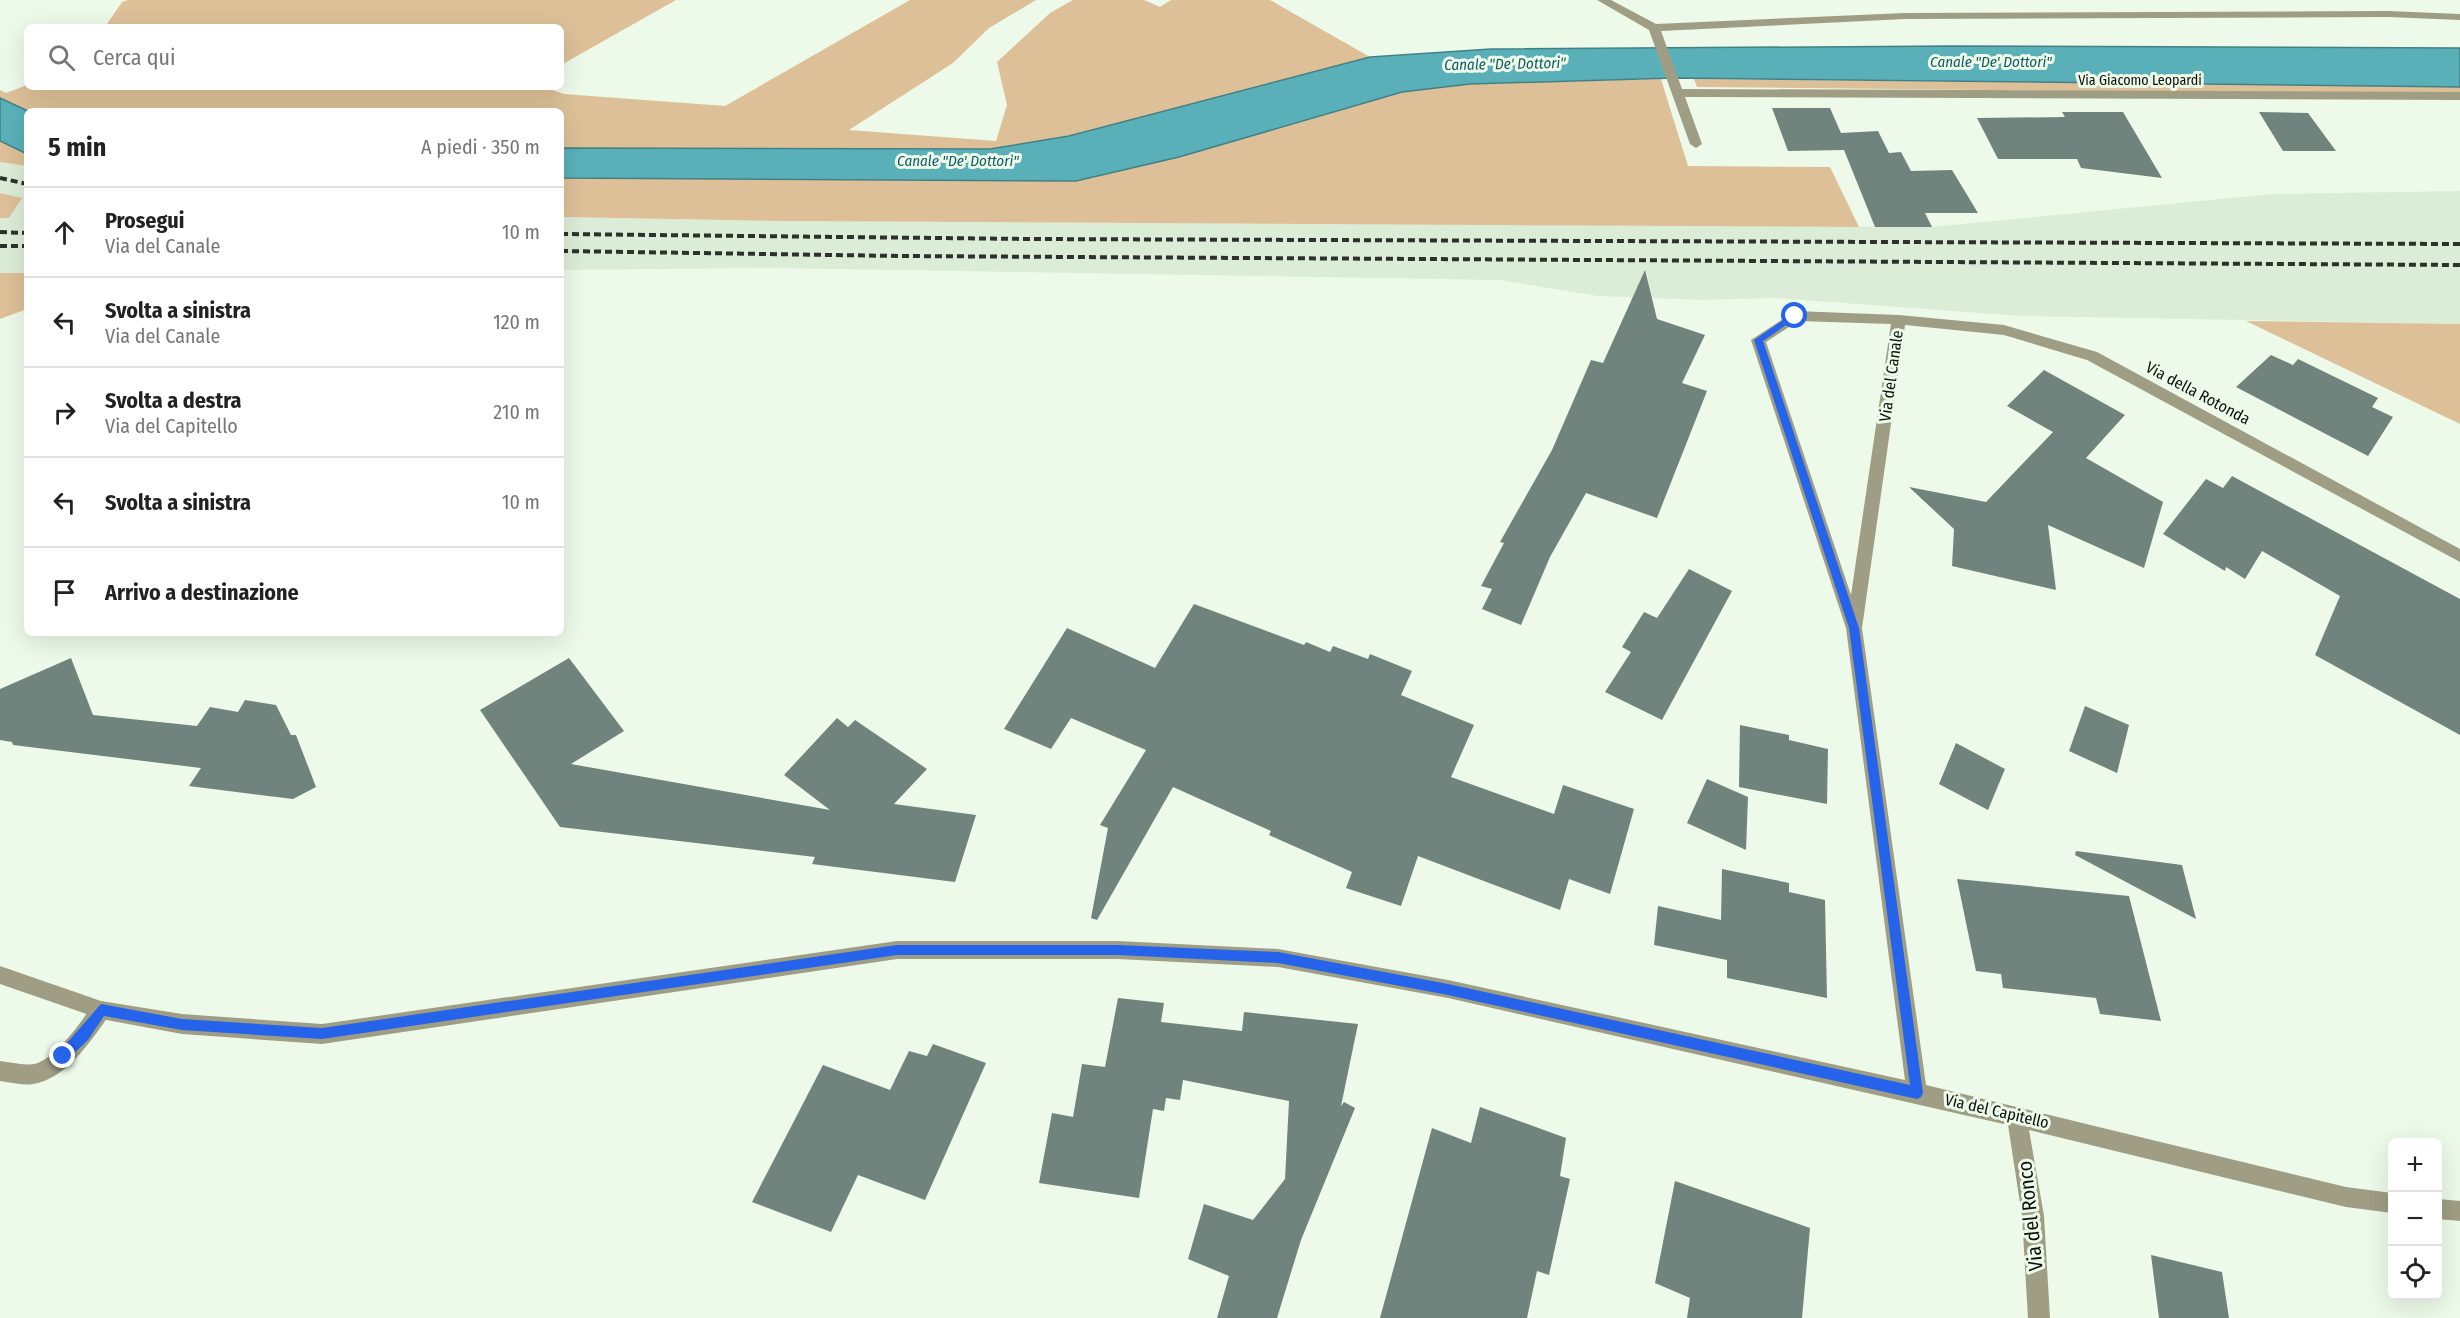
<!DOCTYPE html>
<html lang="it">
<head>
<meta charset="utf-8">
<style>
	body { margin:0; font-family:"Fira Sans Condensed",sans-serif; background:#f2f2f2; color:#222 }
	.controls { position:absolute; right:18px; bottom:18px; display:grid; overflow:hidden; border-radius:9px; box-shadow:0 6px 24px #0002 }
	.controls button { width:54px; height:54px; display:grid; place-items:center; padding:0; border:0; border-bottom:2px solid #e0e0e0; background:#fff; color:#222; font:30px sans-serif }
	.stop { position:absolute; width:18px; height:18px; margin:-14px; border:4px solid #2563eb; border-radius:50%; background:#fff }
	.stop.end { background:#2563eb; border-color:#fff; box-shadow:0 2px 6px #0008 }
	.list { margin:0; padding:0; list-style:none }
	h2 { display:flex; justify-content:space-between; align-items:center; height:78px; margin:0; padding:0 24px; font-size:26px }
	h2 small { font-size:20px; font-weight:400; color:#767676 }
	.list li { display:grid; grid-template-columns:39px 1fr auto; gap:18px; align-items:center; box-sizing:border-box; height:90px; padding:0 24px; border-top:2px solid #e0e0e0 }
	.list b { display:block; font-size:22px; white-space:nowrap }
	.list p { margin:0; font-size:20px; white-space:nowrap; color:#767676 }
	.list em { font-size:20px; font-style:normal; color:#767676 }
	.icon { flex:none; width:33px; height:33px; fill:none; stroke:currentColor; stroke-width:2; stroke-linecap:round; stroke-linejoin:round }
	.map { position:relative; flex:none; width:2460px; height:1318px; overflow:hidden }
	.search { position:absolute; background:#fff; box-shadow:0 6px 24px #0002; left:24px; top:24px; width:540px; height:66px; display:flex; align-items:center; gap:15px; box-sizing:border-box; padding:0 21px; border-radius:9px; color:#767676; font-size:22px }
	.panel { position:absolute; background:#fff; box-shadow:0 6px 24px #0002; left:24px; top:108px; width:540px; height:528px; border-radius:9px }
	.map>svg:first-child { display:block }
	.built { fill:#dcedd7 }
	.green { fill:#ddc098 }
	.water { fill:#5ab0b9; stroke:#438085; stroke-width:1.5 }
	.building { fill:#70847d }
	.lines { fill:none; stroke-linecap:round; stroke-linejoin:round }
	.service { fill:#9f9e84; fill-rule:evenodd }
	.minor { fill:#9f9e84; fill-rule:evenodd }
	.rail { stroke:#2c312b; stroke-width:4; stroke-dasharray:7 4; stroke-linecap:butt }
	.route { fill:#2563eb }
	.labels { text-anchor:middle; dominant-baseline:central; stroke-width:6; stroke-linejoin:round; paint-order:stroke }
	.far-street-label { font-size:14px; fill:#0c100b; stroke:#edfae9 }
	.far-water-label { font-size:15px; font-style:italic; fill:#0f5a61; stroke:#edfae9 }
	.street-label { font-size:16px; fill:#0c100b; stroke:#edfae9 }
	.near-street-label { font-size:20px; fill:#0c100b; stroke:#edfae9 }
</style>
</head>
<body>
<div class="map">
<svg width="2460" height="1318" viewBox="0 0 2460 1318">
	<rect width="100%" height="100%" fill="#edfae9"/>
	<path class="built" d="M0 162 27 166V273H0V218H9L21 198 0 193Z
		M2460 191V324L2021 316 1775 298 1702 300 1598 296 1499 280 768 268 561 270V217L780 221 1932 227 2272 194Z"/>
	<path class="green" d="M128 0H676L561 65V27H105L122 2Z
		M910 0H1036L989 28 953 63 849 130 996 141 1007 105 997 62 1050 13 1073 0H1144L1160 7 1171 0H1270L1370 57 1069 136 990 149 561 148V111H28L0 98V90L6 93 27 85 544 87 564 94 725 106Z
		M1661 79 1688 166 1830 167 1859 227 780 221 561 217V178L1076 181 1179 157 1402 92 1470 84Z
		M1694 79 2460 87V95L1697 87Z
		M0 141 27 154V166L0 162Z
		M0 193 22 198 9 218H0Z
		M0 273H27V309L0 319Z
		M2246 321 2460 324V424Z"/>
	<path class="water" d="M1952 46 2460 48V87L1674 78 1470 84 1402 92 1179 157 1076 181 561 178V148L990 149 1069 136 1370 57 1491 49Z
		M0 98 28 111 27 154 0 141Z"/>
	<path class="building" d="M1772 108H1830L1841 133 1878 131 1889 153 1901 152 1911 171 1952 170 1978 213H1925L1932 227H1875L1844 150 1788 151Z
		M2062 112H2123L2162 178 2081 168 2077 159H1998L1977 118 2065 117Z
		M2259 112 2308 113 2336 151H2283Z
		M1645 270 1657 319 1705 335 1682 383 1707 391 1657 518 1586 493 1550 557 1521 625 1482 609 1492 589 1481 586 1504 543 1500 542 1552 450 1591 360 1603 363Z
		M2271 355 2293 365 2298 359 2378 398 2372 407 2393 417 2368 456 2236 387Z
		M2044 370 2125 415 2086 458 2163 502 2144 568 2048 525 2056 590 1952 566 1954 529 1909 487 1986 502 2053 432 2007 406Z
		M2232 476 2460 599V735L2315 655 2340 596 2262 551 2245 579 2226 567 2225 571 2163 534 2206 479 2223 488Z
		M1689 569 1732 591 1662 720 1605 692 1631 652 1622 647 1644 612 1657 618Z
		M1194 604 1304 645 1306 642 1330 652 1333 646 1368 659 1370 654 1412 671 1401 695 1474 725 1451 777 1554 814 1563 785 1634 809 1610 894 1569 879 1560 910 1418 856 1401 906 1346 888 1352 872 1269 835 1271 831 1173 787 1097 920 1091 918 1108 828 1100 825 1146 750 1071 718 1051 749 1004 729 1067 628 1155 668Z
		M71 658 93 715 197 726 210 707 238 712 245 700 276 705 291 735H296L316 787 293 799 189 786 201 768 13 745 12 742 0 740V689Z
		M569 658 624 731 571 764 830 810 784 775 837 718 848 727 855 720 927 769 894 804 976 815 955 882 812 864 815 857 560 827 480 710Z
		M2085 706 2129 725 2117 773 2069 751Z
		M1740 725 1789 735V740L1828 749 1827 804 1739 787Z
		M1956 743 2005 769 1988 810 1939 784Z
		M1707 779 1748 797 1746 850 1687 823Z
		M2076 851 2182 865 2196 919 2075 855Z
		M1722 869 1789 883V892L1825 900 1827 998 1727 978V960L1654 945 1658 906 1721 920Z
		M1957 879 2129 896 2161 1021 2100 1014 2096 998 2003 988 2001 974 1976 971Z
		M1118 998 1164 1003 1161 1022 1242 1031 1244 1012 1358 1024 1341 1106 1344 1102 1355 1108 1301 1240 1277 1318H1217L1229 1276 1188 1259 1204 1204 1253 1220 1285 1179 1289 1101 1183 1080 1180 1100 1166 1098 1164 1111 1153 1109 1139 1198 1039 1183 1052 1113 1073 1117 1082 1064 1105 1067Z
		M933 1044 986 1063 925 1200 858 1175 831 1232 752 1202 823 1065 890 1090 909 1051 927 1056Z
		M1480 1107 1566 1138 1560 1176 1570 1179 1549 1275 1537 1271 1527 1318H1380L1432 1128 1471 1143Z
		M1675 1181 1810 1228 1802 1318H1687L1690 1298 1655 1283Z
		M2151 1255 2222 1272 2229 1318H2159Z"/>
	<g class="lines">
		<path class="service" d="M101 1001 108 1003 111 1010 108 1017C90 1042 66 1079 33 1084 22 1086 10 1082 0 1081V1061C11 1062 23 1066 34 1064 55 1060 82 1021 94 1003Z"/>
		<path class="minor" d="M1597 0H1611L1656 24 1905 13 2388 11 2460 14V20L2388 17 1905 19 1661 31 1682 89 2460 92V100L1685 97 1702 144 1696 148 1690 144 1649 30Z
			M1795 311 1899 315 2004 325 2097 352 2460 549V562L2087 360 2004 335 1905 325 1862 628 1926 1085 2346 1187 2392 1193V1213L2346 1207 2029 1130 2044 1216 2050 1318H2028L2022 1216 2008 1125 1448 998 1278 967 1118 959H897L322 1044 182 1034 101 1019 0 984V966L101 1001 182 1014 322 1024 897 941H1118L1278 949 1448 980 1905 1080 1846 628 1751 340ZM1798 321 1891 324 1851 595 1766 342Z
			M2438 1199 2460 1201V1221L2438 1219Z"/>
		<path class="rail" d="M0 178 27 184
			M0 232 27 233
			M561 234 1030 239 2460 244
			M0 246H27
			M561 251 901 256 2460 265"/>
	</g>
	<path class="route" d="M1792 314 1799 316 1763 341 1859 628 1923 1093 1921 1097 1917 1099 1448 995 1278 963 1118 955H897L322 1039 182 1030 104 1016 88 1040 67 1060H59V1052L101 1004 182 1019 322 1028 897 945H1118L1278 952 1448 984 1910 1085 1849 628 1754 340Z"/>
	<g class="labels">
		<g class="far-street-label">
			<text x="2140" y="80">Via Giacomo Leopardi</text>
		</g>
		<g class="far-water-label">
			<text x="1991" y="62">Canale "De' Dottori"</text>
			<text transform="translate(1505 64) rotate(-1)">Canale "De' Dottori"</text>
			<text x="958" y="161">Canale "De' Dottori"</text>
		</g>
		<g class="street-label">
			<text transform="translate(1891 376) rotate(-82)">Via del Canale</text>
			<text transform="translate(2198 393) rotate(28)">Via della Rotonda</text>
			<text transform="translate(1997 1111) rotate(13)">Via del Capitello</text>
		</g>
		<g class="near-street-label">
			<text transform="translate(2030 1216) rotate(-96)">Via del Ronco</text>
		</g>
	</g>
</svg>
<div class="controls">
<button>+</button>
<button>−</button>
<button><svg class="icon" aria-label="locate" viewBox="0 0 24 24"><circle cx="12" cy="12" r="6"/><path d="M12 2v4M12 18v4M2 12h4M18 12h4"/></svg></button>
</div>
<div class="stop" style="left:1795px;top:316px"></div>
<div class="stop end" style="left:63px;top:1056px"></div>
<div class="search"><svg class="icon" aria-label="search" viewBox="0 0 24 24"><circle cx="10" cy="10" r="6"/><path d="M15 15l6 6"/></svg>Cerca qui</div>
<section class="panel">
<h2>5 min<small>A piedi · 350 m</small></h2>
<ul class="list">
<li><svg class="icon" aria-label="ahead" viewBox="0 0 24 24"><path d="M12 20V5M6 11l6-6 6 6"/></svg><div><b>Prosegui</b><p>Via del Canale</p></div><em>10 m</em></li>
<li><svg class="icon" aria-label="left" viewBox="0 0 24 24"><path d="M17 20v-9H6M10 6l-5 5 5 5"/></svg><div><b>Svolta a sinistra</b><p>Via del Canale</p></div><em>120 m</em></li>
<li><svg class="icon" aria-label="right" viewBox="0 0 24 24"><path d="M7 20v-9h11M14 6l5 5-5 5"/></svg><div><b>Svolta a destra</b><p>Via del Capitello</p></div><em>210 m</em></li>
<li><svg class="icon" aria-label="left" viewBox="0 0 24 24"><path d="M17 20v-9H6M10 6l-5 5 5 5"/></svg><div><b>Svolta a sinistra</b></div><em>10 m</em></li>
<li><svg class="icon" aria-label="arrive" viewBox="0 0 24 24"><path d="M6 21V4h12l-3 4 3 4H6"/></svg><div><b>Arrivo a destinazione</b></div></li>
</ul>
</section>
</div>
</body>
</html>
